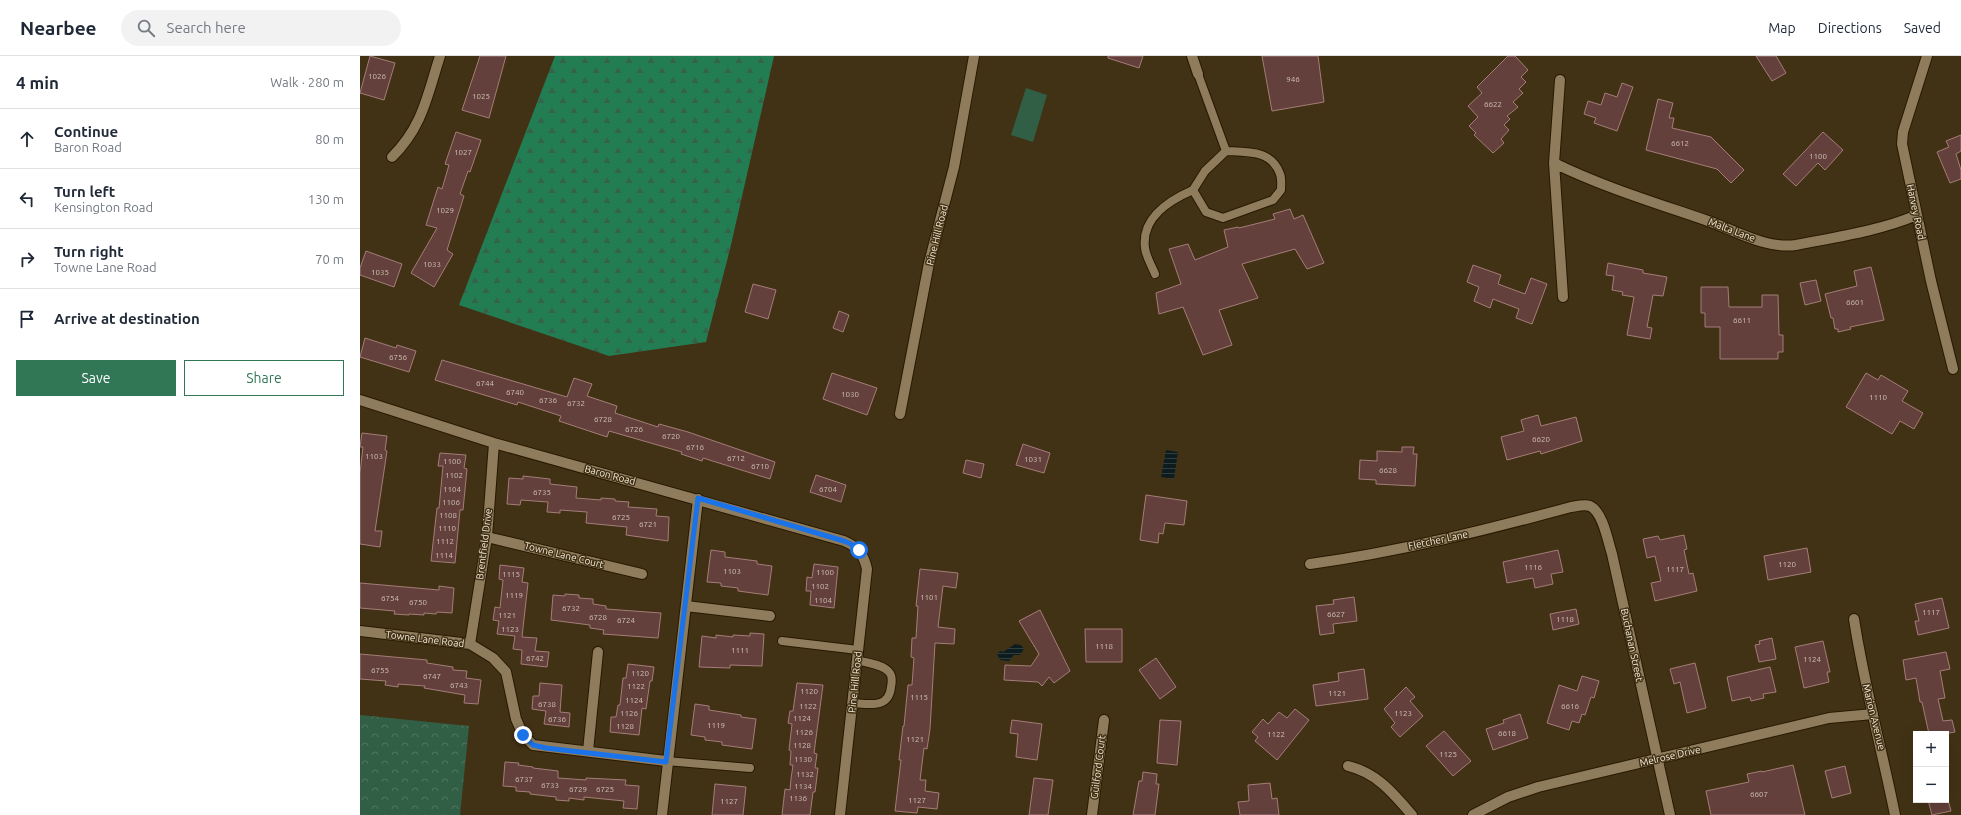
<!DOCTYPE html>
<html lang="en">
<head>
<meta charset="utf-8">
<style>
	body { margin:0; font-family:Ubuntu,sans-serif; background:#f2f2f3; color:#1f2937 }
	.controls { position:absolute; right:12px; bottom:12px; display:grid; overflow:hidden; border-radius:0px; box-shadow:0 4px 16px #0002 }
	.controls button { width:36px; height:36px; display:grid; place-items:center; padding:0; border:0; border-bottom:1px solid #e0e1e3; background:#fff; color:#1f2937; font:20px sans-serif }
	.stop { position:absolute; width:12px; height:12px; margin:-9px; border:3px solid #1a73e8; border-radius:50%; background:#fff }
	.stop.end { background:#1a73e8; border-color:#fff; box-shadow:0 1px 4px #0008 }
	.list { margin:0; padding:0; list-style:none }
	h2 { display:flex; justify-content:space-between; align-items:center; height:52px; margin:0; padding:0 16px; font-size:17px }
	h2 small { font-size:13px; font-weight:400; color:#747a83 }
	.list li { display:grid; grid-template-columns:26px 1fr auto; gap:12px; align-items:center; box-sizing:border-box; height:60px; padding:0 16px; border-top:1px solid #e0e1e3 }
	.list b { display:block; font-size:15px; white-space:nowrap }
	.list p { margin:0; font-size:13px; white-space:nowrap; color:#747a83 }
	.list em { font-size:13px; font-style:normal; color:#747a83 }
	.actions { display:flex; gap:8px; padding:12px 16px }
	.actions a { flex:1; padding:9px 0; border:1px solid #317755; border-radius:0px; text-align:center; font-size:14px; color:#317755 }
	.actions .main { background:#317755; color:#fff }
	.icon { flex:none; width:22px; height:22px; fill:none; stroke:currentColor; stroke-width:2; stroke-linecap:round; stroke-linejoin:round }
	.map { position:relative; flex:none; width:1601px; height:759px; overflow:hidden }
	header { display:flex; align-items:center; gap:24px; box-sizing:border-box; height:56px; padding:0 20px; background:#fff; border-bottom:1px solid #e0e1e3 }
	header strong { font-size:19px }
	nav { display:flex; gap:22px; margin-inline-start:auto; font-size:14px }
	.search { width:280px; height:36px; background:#f2f2f3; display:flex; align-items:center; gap:10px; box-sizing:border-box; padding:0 14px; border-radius:22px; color:#747a83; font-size:15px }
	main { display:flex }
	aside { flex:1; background:#fff }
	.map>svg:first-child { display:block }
	.forest { fill:url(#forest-firs) }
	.park { fill:url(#park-crowns) }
	.pitch { fill:#315f46 }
	.water { fill:url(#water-rules) }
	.building { fill:#63403c; stroke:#a47d78 }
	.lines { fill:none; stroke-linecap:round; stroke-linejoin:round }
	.lane-casing { stroke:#281900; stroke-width:10 }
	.street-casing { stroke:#281900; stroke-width:12 }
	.lane { stroke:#8e7c5d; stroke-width:8 }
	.street { stroke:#8e7c5d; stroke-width:10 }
	.route { stroke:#1a73e8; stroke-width:5 }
	.labels { text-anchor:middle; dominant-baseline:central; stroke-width:3; stroke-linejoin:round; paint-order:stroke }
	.number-label { font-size:8px; fill:#cfc0b2 }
	.street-label { font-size:10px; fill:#f3ead9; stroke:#423215 }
</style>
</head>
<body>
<header>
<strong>Nearbee</strong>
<div class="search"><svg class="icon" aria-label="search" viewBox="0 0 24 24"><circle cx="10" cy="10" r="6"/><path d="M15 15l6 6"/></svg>Search here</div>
<nav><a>Map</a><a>Directions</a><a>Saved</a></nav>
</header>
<main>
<aside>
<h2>4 min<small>Walk · 280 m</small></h2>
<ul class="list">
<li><svg class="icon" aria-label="ahead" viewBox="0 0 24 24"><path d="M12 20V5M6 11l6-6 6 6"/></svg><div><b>Continue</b><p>Baron Road</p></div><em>80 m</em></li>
<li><svg class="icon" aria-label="left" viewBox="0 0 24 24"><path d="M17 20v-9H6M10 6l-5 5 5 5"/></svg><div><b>Turn left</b><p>Kensington Road</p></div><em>130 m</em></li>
<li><svg class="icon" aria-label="right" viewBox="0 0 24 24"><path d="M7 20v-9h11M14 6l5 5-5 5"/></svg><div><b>Turn right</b><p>Towne Lane Road</p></div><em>70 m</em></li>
<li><svg class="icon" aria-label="arrive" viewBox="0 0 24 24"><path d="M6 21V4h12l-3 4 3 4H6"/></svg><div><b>Arrive at destination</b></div></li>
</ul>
<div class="actions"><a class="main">Save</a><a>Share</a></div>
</aside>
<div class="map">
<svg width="1601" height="759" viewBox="0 0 1601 759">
	<defs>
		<pattern id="forest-firs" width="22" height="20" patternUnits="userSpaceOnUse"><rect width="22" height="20" fill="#227d53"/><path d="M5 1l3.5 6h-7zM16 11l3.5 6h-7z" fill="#36624a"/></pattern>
		<pattern id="park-crowns" width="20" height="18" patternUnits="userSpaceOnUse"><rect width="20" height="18" fill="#315f46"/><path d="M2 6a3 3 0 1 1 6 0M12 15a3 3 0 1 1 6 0" fill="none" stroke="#4f7660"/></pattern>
		<pattern id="water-rules" width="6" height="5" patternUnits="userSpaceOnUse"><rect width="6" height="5" fill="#0d1d1f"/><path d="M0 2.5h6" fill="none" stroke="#313e3f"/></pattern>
	</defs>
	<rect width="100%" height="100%" fill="#423215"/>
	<path class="forest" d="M195 0H414L370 193 346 286 249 300 99 249Z"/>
	<path class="park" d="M0 659 109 670 100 759H0Z"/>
	<path class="pitch" d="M666 32 687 39 673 86 651 79Z"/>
	<path class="water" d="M806 394 818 396 814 423 801 421Z
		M655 588 661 589 664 593 660 599H654L649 605 640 604 637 598 640 595 643 596Z"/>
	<path class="building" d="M10 0 35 7 24 44 0 37Z
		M120 0H146L129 62 102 54Z
		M748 0H783L779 12 748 2Z
		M902 0H958L964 46 912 55Z
		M1148 0H1155L1168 14 1161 21 1166 26 1159 33 1163 37 1153 46 1158 51 1147 60 1150 63 1144 69 1149 74 1141 83 1144 87 1133 97 1114 79 1116 77 1109 70 1118 61 1108 50 1122 37 1117 31Z
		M1396 0H1416L1426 17 1412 25Z
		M1262 27 1273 31 1257 75 1234 67 1236 62 1224 58 1228 45 1241 49 1245 37 1257 41Z
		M1298 43 1313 47 1309 62H1314L1312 72 1351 81 1384 114 1371 127 1357 113 1286 94Z
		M96 76 121 84 110 116 108 115 100 138 104 140 87 194 93 198 74 231 51 217 77 172 66 169 78 131 82 133 89 109 85 108Z
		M1463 76 1483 94 1465 114 1458 107 1436 130 1423 118Z
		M1601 79V95L1596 98 1601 114V123L1590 127 1577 96 1589 91 1586 85Z
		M930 153 934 163 943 159 964 207 947 213 935 193 882 208 898 242 859 254 872 289 843 299 823 251 799 258 796 237 821 228 809 193 828 188 835 204 868 191 864 174 878 171 879 172 915 163 913 158Z
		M6 195 42 208 34 231 0 219V212Z
		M1248 207 1283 214V217L1307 221 1303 240 1293 239 1287 271 1292 272 1290 283 1267 279 1274 241 1262 239 1263 236 1252 234 1254 220 1246 219Z
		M1113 209 1141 219 1138 228 1165 238 1171 222 1187 228 1172 268 1156 262 1159 253 1133 243 1130 252 1114 245 1119 231 1107 226Z
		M1511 211 1524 264 1490 271 1491 273 1478 276V273H1475L1473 262H1471L1465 238 1497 230 1494 215Z
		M1456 224 1461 245 1445 249 1440 227Z
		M393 228 416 234 408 263 385 256Z
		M1341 231H1368L1369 251H1402V239H1418L1419 279H1423V296H1418V303H1360V271H1345V257H1341Z
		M479 255 489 259 483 276 473 272Z
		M5 282 36 292 37 289 56 295 49 316 0 301Z
		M82 304 207 341 214 322 232 328 227 340 257 350 255 357 298 371 299 368 328 376 415 406 410 423 343 402 342 405 321 398 322 396 249 375 247 381 199 365 201 360 158 346 157 349 75 324Z
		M472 317 517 332 507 359 463 343Z
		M1506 317 1518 324 1521 319 1548 335 1542 345 1563 357 1554 373 1540 365 1532 378 1486 351Z
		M1178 359 1181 370 1216 361 1222 385 1181 398 1180 395 1147 404 1141 381 1164 375 1161 364Z
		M2 377 27 380 25 394 27 395 15 475H22L20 491 0 488V417L3 391H0Z
		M663 388 690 397 684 417 656 409Z
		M1042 391H1054L1053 398H1057L1055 430 1016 428V424L999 423 1000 404 1017 405V395L1042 396Z
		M80 397 106 399 104 412 107 413 103 454H100L95 507 71 505 77 452H79L83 410H78Z
		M606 404 624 408 621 422 603 417Z
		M456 419 486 429 481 446 450 436Z
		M163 420 190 423V428L217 431 216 442 241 444V442L255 443V445L269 446 268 451 297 453 296 460 309 461 308 485 266 479 267 471 226 467 227 456 200 454V457L187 456 188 446 161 444 160 449 147 448 149 422 163 423Z
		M786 439 827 445 824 469 805 467 803 478 799 477 798 487 780 484Z
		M1324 479 1327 493 1324 494 1329 518 1333 517 1337 535 1295 545 1291 527 1301 525 1295 500 1287 502 1283 483 1298 480 1300 484Z
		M1447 492 1451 516 1408 524 1404 500Z
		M351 494 365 496V501L397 505V508L412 510 408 539 378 535V532L361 530V527L347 526Z
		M1198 494 1203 516 1191 518 1193 528 1175 532 1173 522 1147 527 1143 506Z
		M454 508 478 511 474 552 450 549 451 535H446L447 521 452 522Z
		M140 509 164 512 162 526 168 527 162 581 177 582 175 595 189 596 187 611 161 608 162 594 153 593 155 580 137 578 139 565 133 564 135 551 140 552 143 524 139 523Z
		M560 513 598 517 596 532 583 530 578 571 595 573 594 588 575 587 570 673 567 693 564 692 560 724H566L565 735 579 737 577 753 558 751 557 757 535 755 541 704H539L543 670H544L548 629H552L554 602 551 601 552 582H556L558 550H556Z
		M0 527 79 534V530L94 532 92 557 77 556 76 558 64 557V559L49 558V559L34 558 35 555 0 552Z
		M205 538 219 539V542L233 543V548L246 550V553L301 557 298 582 243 578 244 574 230 572V569L191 564 193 539 205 540Z
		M994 541 997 565 973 568 974 577 960 579 956 550 974 548 973 544Z
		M1582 542 1589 572 1558 579 1555 565H1559L1555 548Z
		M1216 553 1219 568 1193 574 1190 558Z
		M680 554 710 615 694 627 689 621 682 630 678 626 644 624 645 609 671 610 679 598 659 565Z
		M725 573H762V606H726Z
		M390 577 404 578 402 610 370 609V612L339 611 342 580 356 582V579L373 581V579L390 580Z
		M1412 582 1416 603 1399 606 1395 589 1400 588 1399 585Z
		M1463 585 1470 616H1467L1469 626 1444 632 1435 591Z
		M1586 596 1590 613 1580 615 1585 642 1578 643 1583 665 1592 664 1595 676 1583 678H1569L1562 646H1560L1556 622 1546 624 1543 604Z
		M0 598 67 604V607L93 611V614L107 615 106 622 121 624 118 648 104 647 105 639 64 632 65 630 38 628V631L25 629 26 625 0 623Z
		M796 602 816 631 800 643 779 614Z
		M1335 607 1346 652 1327 657 1320 626 1314 628 1310 613Z
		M268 608 294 611 292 625H290L286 653 282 652 279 679 250 676 251 661H256L258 649H260L263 622H266Z
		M1410 611 1416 636 1403 638 1404 642 1391 645 1390 641 1372 645 1367 621Z
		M1004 613 1008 643 956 650 953 629 979 625 978 617Z
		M1222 620 1239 625 1234 642 1231 641 1225 659 1222 658 1219 667 1212 665 1209 674 1187 667 1199 629 1217 635Z
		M180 627 202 629 200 656 210 657 209 671 184 668 186 655 172 653 173 640H179Z
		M437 627 463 629 454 697 457 698 455 712H458L455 736H453L450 759H422L425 733 430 734 431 723 433 709H430L431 695 429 694 432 668 428 667 430 655H433Z
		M1046 631 1055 641 1050 645 1063 660 1040 681 1031 671 1035 667 1024 653Z
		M335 648 349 650V654L381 659V661L396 663 392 693 362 689V686L345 684V681L331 679Z
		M935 653 949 664 917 704 895 685 898 681 892 676 903 663 908 668 919 656 927 662Z
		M1160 658 1168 682 1133 694 1126 673 1144 667 1143 664Z
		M652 664 682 668 677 704 656 701 658 678 650 677Z
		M800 664 821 665 817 709 797 707Z
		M1084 675 1111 705 1093 720 1066 690Z
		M145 706 159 707 158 709 173 711V712L198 715V722L226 724V722L266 724 265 729 279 730 277 753 263 752 264 745 224 741V744L209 742V745L196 744V741L170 738V736L156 735V731L143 730Z
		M1433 709 1445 759H1351L1346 735 1389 726 1387 718 1402 715V716Z
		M1485 710 1491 737 1472 742 1465 715Z
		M783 716 797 718 796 728H799L795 759H773L779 725H782Z
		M674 722 693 724 688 759H669Z
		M910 727 912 743 917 742 919 759H880L878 746 889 745 888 729Z
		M355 728 386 731 383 759H352Z
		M1568 744H1588L1591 755 1572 759Z"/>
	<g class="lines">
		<defs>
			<path id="lane" d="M838 18 866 95C887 96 912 94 920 118 922 123 921 129 921 134L913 144 863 162 846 156 833 134 845 115 866 95
				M795 218C792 210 786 201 785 192 781 161 810 144 833 134
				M422 585 498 594
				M492 647C509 648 529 653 531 631 532 626 533 620 529 616 523 608 506 607 497 604
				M306 705 390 712"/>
			<path id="street" d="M832 0 838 18
				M1567 0 1543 76 1542 88 1571 225 1593 313
				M1200 24 1194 107 1203 241
				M32 101C63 70 67 40 80 0
				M1194 107C1243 131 1296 147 1348 165 1377 175 1405 193 1436 189 1476 181 1519 175 1557 159
				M0 344 134 387 484 485C498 491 504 499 507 513L480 759
				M540 358 569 207 594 111 614 0
				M127 481 282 518
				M950 508C1038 496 1126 474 1211 451 1218 450 1224 448 1230 450 1243 456 1248 486 1252 498L1310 759
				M326 550 410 560
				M1494 563C1504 629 1522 694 1535 759
				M0 575 110 588 133 602 146 616 156 663 163 679 173 689 306 705
				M110 588 127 481 134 387
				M228 695 238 596
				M988 710C1017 717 1033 737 1052 759
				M302 759 338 443
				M732 759 744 664
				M1113 759 1148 741 1178 731 1469 662 1513 658"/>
		</defs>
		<use href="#lane" class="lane-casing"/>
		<use href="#street" class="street-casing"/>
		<use href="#lane" class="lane"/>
		<use href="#street" class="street"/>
	</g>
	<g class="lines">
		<path class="route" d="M163 679 173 689 186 692 306 706 338 442 484 485 491 488 499 494"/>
	</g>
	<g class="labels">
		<g class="number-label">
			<text x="17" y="20">1026</text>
			<text x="933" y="23">946</text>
			<text x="121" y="40">1025</text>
			<text x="1133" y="48">6622</text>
			<text x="1320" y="87">6612</text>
			<text x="103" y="96">1027</text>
			<text x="1458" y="100">1100</text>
			<text x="85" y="154">1029</text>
			<text x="72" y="208">1033</text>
			<text x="20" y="216">1035</text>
			<text x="1495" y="246">6601</text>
			<text x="1382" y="264">6611</text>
			<text x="38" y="301">6756</text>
			<text x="125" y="327">6744</text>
			<text x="155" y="336">6740</text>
			<text x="490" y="338">1030</text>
			<text x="1518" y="341">1110</text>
			<text x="188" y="344">6736</text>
			<text x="216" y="347">6732</text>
			<text x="243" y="363">6728</text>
			<text x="274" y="373">6726</text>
			<text x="311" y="380">6720</text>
			<text x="1181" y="383">6620</text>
			<text x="335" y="391">6716</text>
			<text x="14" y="400">1103</text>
			<text x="376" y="402">6712</text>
			<text x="673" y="403">1031</text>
			<text x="92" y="405">1100</text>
			<text x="400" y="410">6710</text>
			<text x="1028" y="414">6628</text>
			<text x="94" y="419">1102</text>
			<text x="92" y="433">1104</text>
			<text x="468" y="433">6704</text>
			<text x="182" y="436">6735</text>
			<text x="91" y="446">1106</text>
			<text x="88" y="459">1108</text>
			<text x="261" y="461">6725</text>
			<text x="288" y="468">6721</text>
			<text x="87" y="472">1110</text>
			<text x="85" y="485">1112</text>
			<text x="84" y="499">1114</text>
			<text x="1427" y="508">1120</text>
			<text x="1173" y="511">1116</text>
			<text x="1315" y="513">1117</text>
			<text x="372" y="515">1103</text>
			<text x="465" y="516">1100</text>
			<text x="151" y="518">1115</text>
			<text x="460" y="530">1102</text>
			<text x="154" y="539">1119</text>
			<text x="569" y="541">1101</text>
			<text x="30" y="542">6754</text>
			<text x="463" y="544">1104</text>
			<text x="58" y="546">6750</text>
			<text x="211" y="552">6732</text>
			<text x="1571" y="556">1117</text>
			<text x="976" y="558">6627</text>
			<text x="147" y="559">1121</text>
			<text x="238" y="561">6728</text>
			<text x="1205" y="563">1118</text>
			<text x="266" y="564">6724</text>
			<text x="150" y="573">1123</text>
			<text x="744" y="590">1118</text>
			<text x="380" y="594">1111</text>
			<text x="175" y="602">6742</text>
			<text x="1452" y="603">1124</text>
			<text x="20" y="614">6755</text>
			<text x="280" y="617">1120</text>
			<text x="72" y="620">6747</text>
			<text x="99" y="629">6743</text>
			<text x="276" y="630">1122</text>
			<text x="449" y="635">1120</text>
			<text x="977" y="637">1121</text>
			<text x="559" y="641">1115</text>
			<text x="274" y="644">1124</text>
			<text x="187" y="648">6738</text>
			<text x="448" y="650">1122</text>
			<text x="1210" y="650">6616</text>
			<text x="269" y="657">1126</text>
			<text x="1043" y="657">1123</text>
			<text x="442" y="662">1124</text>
			<text x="197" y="663">6736</text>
			<text x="356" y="669">1119</text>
			<text x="265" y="670">1128</text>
			<text x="444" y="676">1126</text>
			<text x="1147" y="677">6618</text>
			<text x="916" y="678">1122</text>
			<text x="555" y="683">1121</text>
			<text x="442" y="689">1128</text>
			<text x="1088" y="698">1125</text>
			<text x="443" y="703">1130</text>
			<text x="445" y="718">1132</text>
			<text x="164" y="723">6737</text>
			<text x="190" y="729">6733</text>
			<text x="443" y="730">1134</text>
			<text x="218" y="733">6729</text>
			<text x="245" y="733">6725</text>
			<text x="1399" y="738">6607</text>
			<text x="438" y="742">1136</text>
			<text x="557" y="744">1127</text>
			<text x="369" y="745">1127</text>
		</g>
		<g class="street-label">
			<text transform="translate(1556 156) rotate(78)">Harvey Road</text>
			<text transform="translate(1372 174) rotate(21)">Malta Lane</text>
			<text transform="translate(577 179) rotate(-76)">Pine Hill Road</text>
			<text transform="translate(250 419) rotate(15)">Baron Road</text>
			<text transform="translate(1078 484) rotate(-12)">Fletcher Lane</text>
			<text transform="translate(124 488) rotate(-83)">Brentfield Drive</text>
			<text transform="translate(204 499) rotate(14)">Towne Lane Court</text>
			<text transform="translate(65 583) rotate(7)">Towne Lane Road</text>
			<text transform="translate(1272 589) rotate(78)">Buchanan Street</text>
			<text transform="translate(495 626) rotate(-84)">Pine Hill Road</text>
			<text transform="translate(1514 661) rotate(76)">Marion Avenue</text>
			<text transform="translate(1310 700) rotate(-13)">Melrose Drive</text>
			<text transform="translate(738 711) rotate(-83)">Guilford Court</text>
		</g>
	</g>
</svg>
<div class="controls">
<button>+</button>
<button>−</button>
</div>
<div class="stop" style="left:499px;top:494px"></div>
<div class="stop end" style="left:163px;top:679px"></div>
</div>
</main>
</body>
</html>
